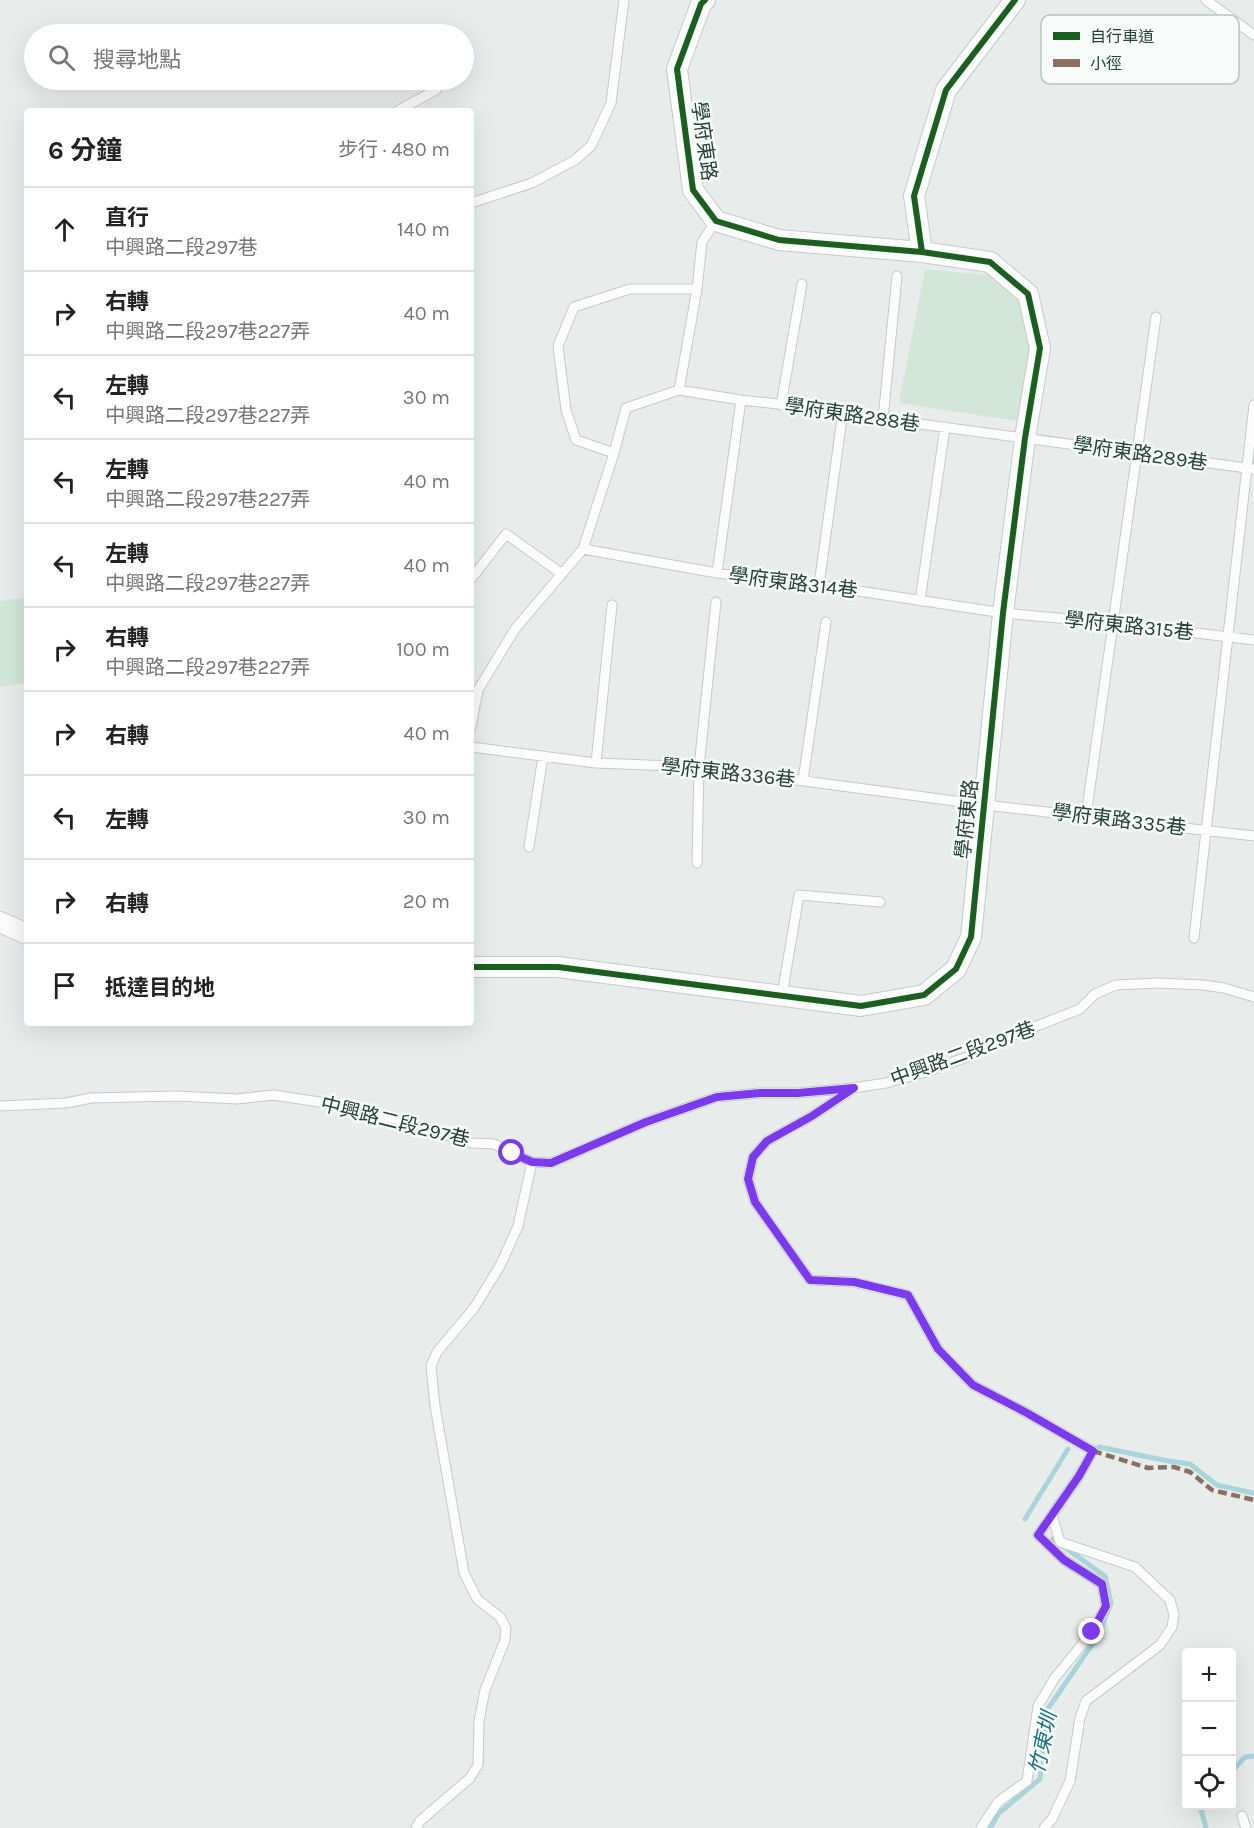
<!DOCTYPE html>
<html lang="zh-TW">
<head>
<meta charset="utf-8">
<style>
	body { margin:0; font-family:Karla,"Noto Sans TC",sans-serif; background:#f6f6f6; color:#222 }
	.controls { position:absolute; right:18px; bottom:18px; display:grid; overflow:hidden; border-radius:6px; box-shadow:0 6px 24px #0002 }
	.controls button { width:54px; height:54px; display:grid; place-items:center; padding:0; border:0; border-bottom:2px solid #e0e0e0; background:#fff; color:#222; font:30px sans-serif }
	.stop { position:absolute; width:18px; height:18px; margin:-14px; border:4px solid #7c3aed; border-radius:50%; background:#fff }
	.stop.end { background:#7c3aed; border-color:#fff; box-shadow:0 2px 6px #0008 }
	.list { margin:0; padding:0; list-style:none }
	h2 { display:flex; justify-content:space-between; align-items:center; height:78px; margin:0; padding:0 24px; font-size:26px }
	h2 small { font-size:20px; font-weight:400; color:#767676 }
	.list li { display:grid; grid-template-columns:39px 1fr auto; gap:18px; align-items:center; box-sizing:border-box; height:84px; padding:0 24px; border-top:2px solid #e0e0e0 }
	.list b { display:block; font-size:22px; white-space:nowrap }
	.list p { margin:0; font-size:20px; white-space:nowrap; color:#767676 }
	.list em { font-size:20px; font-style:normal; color:#767676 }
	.icon { flex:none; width:33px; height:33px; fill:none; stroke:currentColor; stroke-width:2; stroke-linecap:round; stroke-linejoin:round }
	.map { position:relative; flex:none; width:1254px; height:1828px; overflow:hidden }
	.search { position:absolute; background:#fff; box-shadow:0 6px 24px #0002; left:24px; top:24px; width:450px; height:66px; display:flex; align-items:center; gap:15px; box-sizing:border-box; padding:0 21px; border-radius:33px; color:#767676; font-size:22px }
	.panel { position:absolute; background:#fff; box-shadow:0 6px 24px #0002; left:24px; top:108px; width:450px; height:918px; border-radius:6px }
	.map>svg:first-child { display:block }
	.green { fill:#d1e6d8 }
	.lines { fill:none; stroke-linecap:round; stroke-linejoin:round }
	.stream { stroke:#a9d4db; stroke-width:5 }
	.lane-casing { stroke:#c5cac8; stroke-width:11 }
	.street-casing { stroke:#c5cac8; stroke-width:22 }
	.lane { stroke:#fcfcfc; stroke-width:9 }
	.street { stroke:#fcfcfc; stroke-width:20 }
	.quiet { stroke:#8d6e63; stroke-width:4.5; stroke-dasharray:9 4.5; stroke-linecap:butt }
	.cycleway-casing { stroke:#f7fbf9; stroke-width:10 }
	.cycleway { stroke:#1b5e20; stroke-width:6 }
	.route { stroke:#7c3aed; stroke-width:8 }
	.labels { text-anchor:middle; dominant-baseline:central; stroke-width:5; stroke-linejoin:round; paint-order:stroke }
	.street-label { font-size:20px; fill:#24423a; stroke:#f7fbf9 }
	.water-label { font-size:21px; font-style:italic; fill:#1c6f80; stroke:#f7fbf9 }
	.key { fill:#f7fbf9; stroke:#b8c4c0; stroke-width:1.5 }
	.key-label { font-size:16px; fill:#24423a }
</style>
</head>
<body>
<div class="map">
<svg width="1254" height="1828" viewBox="0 0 1254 1828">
	<rect width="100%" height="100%" fill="#e8edeb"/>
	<path class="green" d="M925 269 1010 277 1043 327 1029 423 899 403Z
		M27 597V683L0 687V601Z"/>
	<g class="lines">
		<path class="stream" d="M1099 1447 1168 1461 1190 1464 1217 1485 1254 1493
			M1025 1519 1068 1449
			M1232 1771 1245 1757 1254 1756
			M1200 1806 1206 1828
			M990 1828 999 1813 1040 1779 1047 1710 1098 1636 1111 1603 1105 1576 1053 1539"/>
		<defs>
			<path id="lane" d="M1206 0 1254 35
				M397 111 436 90
				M471 203 532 183 575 160 591 146 611 103 624 0
				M679 390 697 289 702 242 716 221
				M781 405 802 284
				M883 419 897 276
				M614 453 576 440 566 410 558 346 574 307 630 289H697
				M583 549 717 573 819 585 1003 613 1114 623 1254 640
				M717 573 741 400
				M471 579 506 534 562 574
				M819 585 843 411
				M920 601 945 427
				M471 727 478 690 515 629 583 549 614 453 626 408 679 390 741 400 843 411 883 419 1254 469
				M471 747 596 763 699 767 985 805 1254 836
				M596 763 612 605
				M803 780 826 622
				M1086 816 1156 317
				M529 847 543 756
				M697 863 699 767 716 602
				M1194 938 1254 405
				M782 995 799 895 880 902
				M853 1089 812 1116 767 1141 753 1157 748 1179 755 1202 810 1280 853 1282 908 1295 938 1349 973 1385 1027 1413 1093 1451 1079 1476 1038 1535 1064 1560 1102 1584 1106 1606 1092 1632 1054 1679 1038 1706 1027 1781 998 1802 981 1828
				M0 1106 66 1103 91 1098 176 1096 237 1099 273 1095 333 1104 361 1113 391 1118 472 1143 494 1144 532 1162 551 1163 646 1122 717 1097 760 1093H798L853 1088 886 1083 926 1072 967 1057 1014 1035 1080 1009 1095 994 1116 985 1158 983 1203 985 1224 988 1254 997
				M1242 1816 1246 1828
				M416 1828 420 1821 470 1778 478 1765 479 1721 485 1690 505 1640 506 1628 500 1617 477 1599 464 1573 435 1406 431 1366 437 1352 474 1308 501 1264 518 1226 532 1162
				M1044 1828 1052 1819 1070 1781 1080 1718 1086 1701 1160 1645 1172 1627 1174 1615 1170 1600 1135 1567 1060 1542 1052 1515"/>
			<path id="street" d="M705 0 701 4 677 69 693 190 716 221 779 240 922 252 914 196 946 90 1015 0
				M0 922 27 934
				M471 967H558L861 1006 924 995 956 969 971 937 1003 613 1025 438 1040 348 1028 294 990 262 922 252"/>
		</defs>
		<use href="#lane" class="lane-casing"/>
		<use href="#street" class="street-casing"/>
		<use href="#lane" class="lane"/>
		<use href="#street" class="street"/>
		<path class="quiet" d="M1093 1451 1148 1468 1174 1467 1190 1472 1212 1490 1254 1500"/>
		<defs>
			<path id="cycleway" d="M705 0 701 4 677 69 693 190 716 221 779 240 922 252 914 196 946 90 1015 0
				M471 967H558L861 1006 924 995 956 969 971 937 1003 613 1025 438 1040 348 1028 294 990 262 922 252"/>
		</defs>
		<use href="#cycleway" class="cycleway-casing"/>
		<use href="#cycleway" class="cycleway"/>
	</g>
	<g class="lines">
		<path class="route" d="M512 1153 532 1162 551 1163 646 1122 717 1097 760 1093H798L854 1088 812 1116 767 1141 753 1157 748 1179 755 1202 810 1280 854 1282 908 1295 938 1349 973 1385 1027 1413 1093 1451 1079 1476 1038 1535 1064 1560 1102 1584 1106 1606 1092 1632"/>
	</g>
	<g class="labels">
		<g class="street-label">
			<text transform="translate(704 141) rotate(82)">學府東路</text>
			<text transform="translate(852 415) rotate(8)">學府東路288巷</text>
			<text transform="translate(1140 454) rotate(8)">學府東路289巷</text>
			<text transform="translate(793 583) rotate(7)">學府東路314巷</text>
			<text transform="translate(1129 626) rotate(6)">學府東路315巷</text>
			<text transform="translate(728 773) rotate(6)">學府東路336巷</text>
			<text transform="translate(967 819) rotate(-84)">學府東路</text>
			<text transform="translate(1119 820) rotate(7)">學府東路335巷</text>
			<text transform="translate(963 1054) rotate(-20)">中興路二段297巷</text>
			<text transform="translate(395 1122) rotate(14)">中興路二段297巷</text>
		</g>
		<g class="water-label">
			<text transform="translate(1043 1743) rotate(-78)">竹東圳</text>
		</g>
	</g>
	<rect x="1041" y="15" width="198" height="69" rx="9" class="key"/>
	<rect x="1053" y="32" width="27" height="8" fill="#1b5e20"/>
	<rect x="1053" y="59" width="27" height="8" fill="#8d6e63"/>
	<g class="key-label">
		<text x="1090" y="42">自行車道</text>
		<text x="1090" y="69">小徑</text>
	</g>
</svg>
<div class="controls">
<button>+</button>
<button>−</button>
<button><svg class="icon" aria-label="locate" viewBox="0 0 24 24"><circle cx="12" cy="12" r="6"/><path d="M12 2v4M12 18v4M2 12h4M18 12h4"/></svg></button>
</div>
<div class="stop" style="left:512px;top:1153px"></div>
<div class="stop end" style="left:1092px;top:1632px"></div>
<div class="search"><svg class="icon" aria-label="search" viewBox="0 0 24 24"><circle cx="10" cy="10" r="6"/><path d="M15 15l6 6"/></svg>搜尋地點</div>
<section class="panel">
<h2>6 分鐘<small>步行 · 480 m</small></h2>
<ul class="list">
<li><svg class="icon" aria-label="ahead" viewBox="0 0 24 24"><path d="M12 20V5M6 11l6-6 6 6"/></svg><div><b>直行</b><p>中興路二段297巷</p></div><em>140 m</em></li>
<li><svg class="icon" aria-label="right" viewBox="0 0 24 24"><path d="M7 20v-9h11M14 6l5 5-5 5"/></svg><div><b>右轉</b><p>中興路二段297巷227弄</p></div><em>40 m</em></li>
<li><svg class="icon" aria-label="left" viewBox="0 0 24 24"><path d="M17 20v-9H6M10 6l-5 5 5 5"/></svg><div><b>左轉</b><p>中興路二段297巷227弄</p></div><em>30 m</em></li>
<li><svg class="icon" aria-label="left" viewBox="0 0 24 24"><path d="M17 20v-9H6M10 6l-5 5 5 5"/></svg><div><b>左轉</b><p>中興路二段297巷227弄</p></div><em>40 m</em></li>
<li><svg class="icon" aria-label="left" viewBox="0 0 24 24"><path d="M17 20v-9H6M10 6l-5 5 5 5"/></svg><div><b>左轉</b><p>中興路二段297巷227弄</p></div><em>40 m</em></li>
<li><svg class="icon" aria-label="right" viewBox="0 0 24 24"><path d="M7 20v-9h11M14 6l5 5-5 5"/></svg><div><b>右轉</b><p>中興路二段297巷227弄</p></div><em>100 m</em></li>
<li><svg class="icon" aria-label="right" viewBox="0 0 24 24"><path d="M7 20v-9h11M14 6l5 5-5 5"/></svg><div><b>右轉</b></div><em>40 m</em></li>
<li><svg class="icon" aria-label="left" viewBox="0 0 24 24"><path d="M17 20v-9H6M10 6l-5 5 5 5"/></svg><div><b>左轉</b></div><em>30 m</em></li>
<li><svg class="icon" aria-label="right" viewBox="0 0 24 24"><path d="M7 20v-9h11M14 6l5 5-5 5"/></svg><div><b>右轉</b></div><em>20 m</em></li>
<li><svg class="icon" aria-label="arrive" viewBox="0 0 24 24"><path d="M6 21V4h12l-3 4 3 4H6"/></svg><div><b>抵達目的地</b></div></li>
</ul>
</section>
</div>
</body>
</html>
